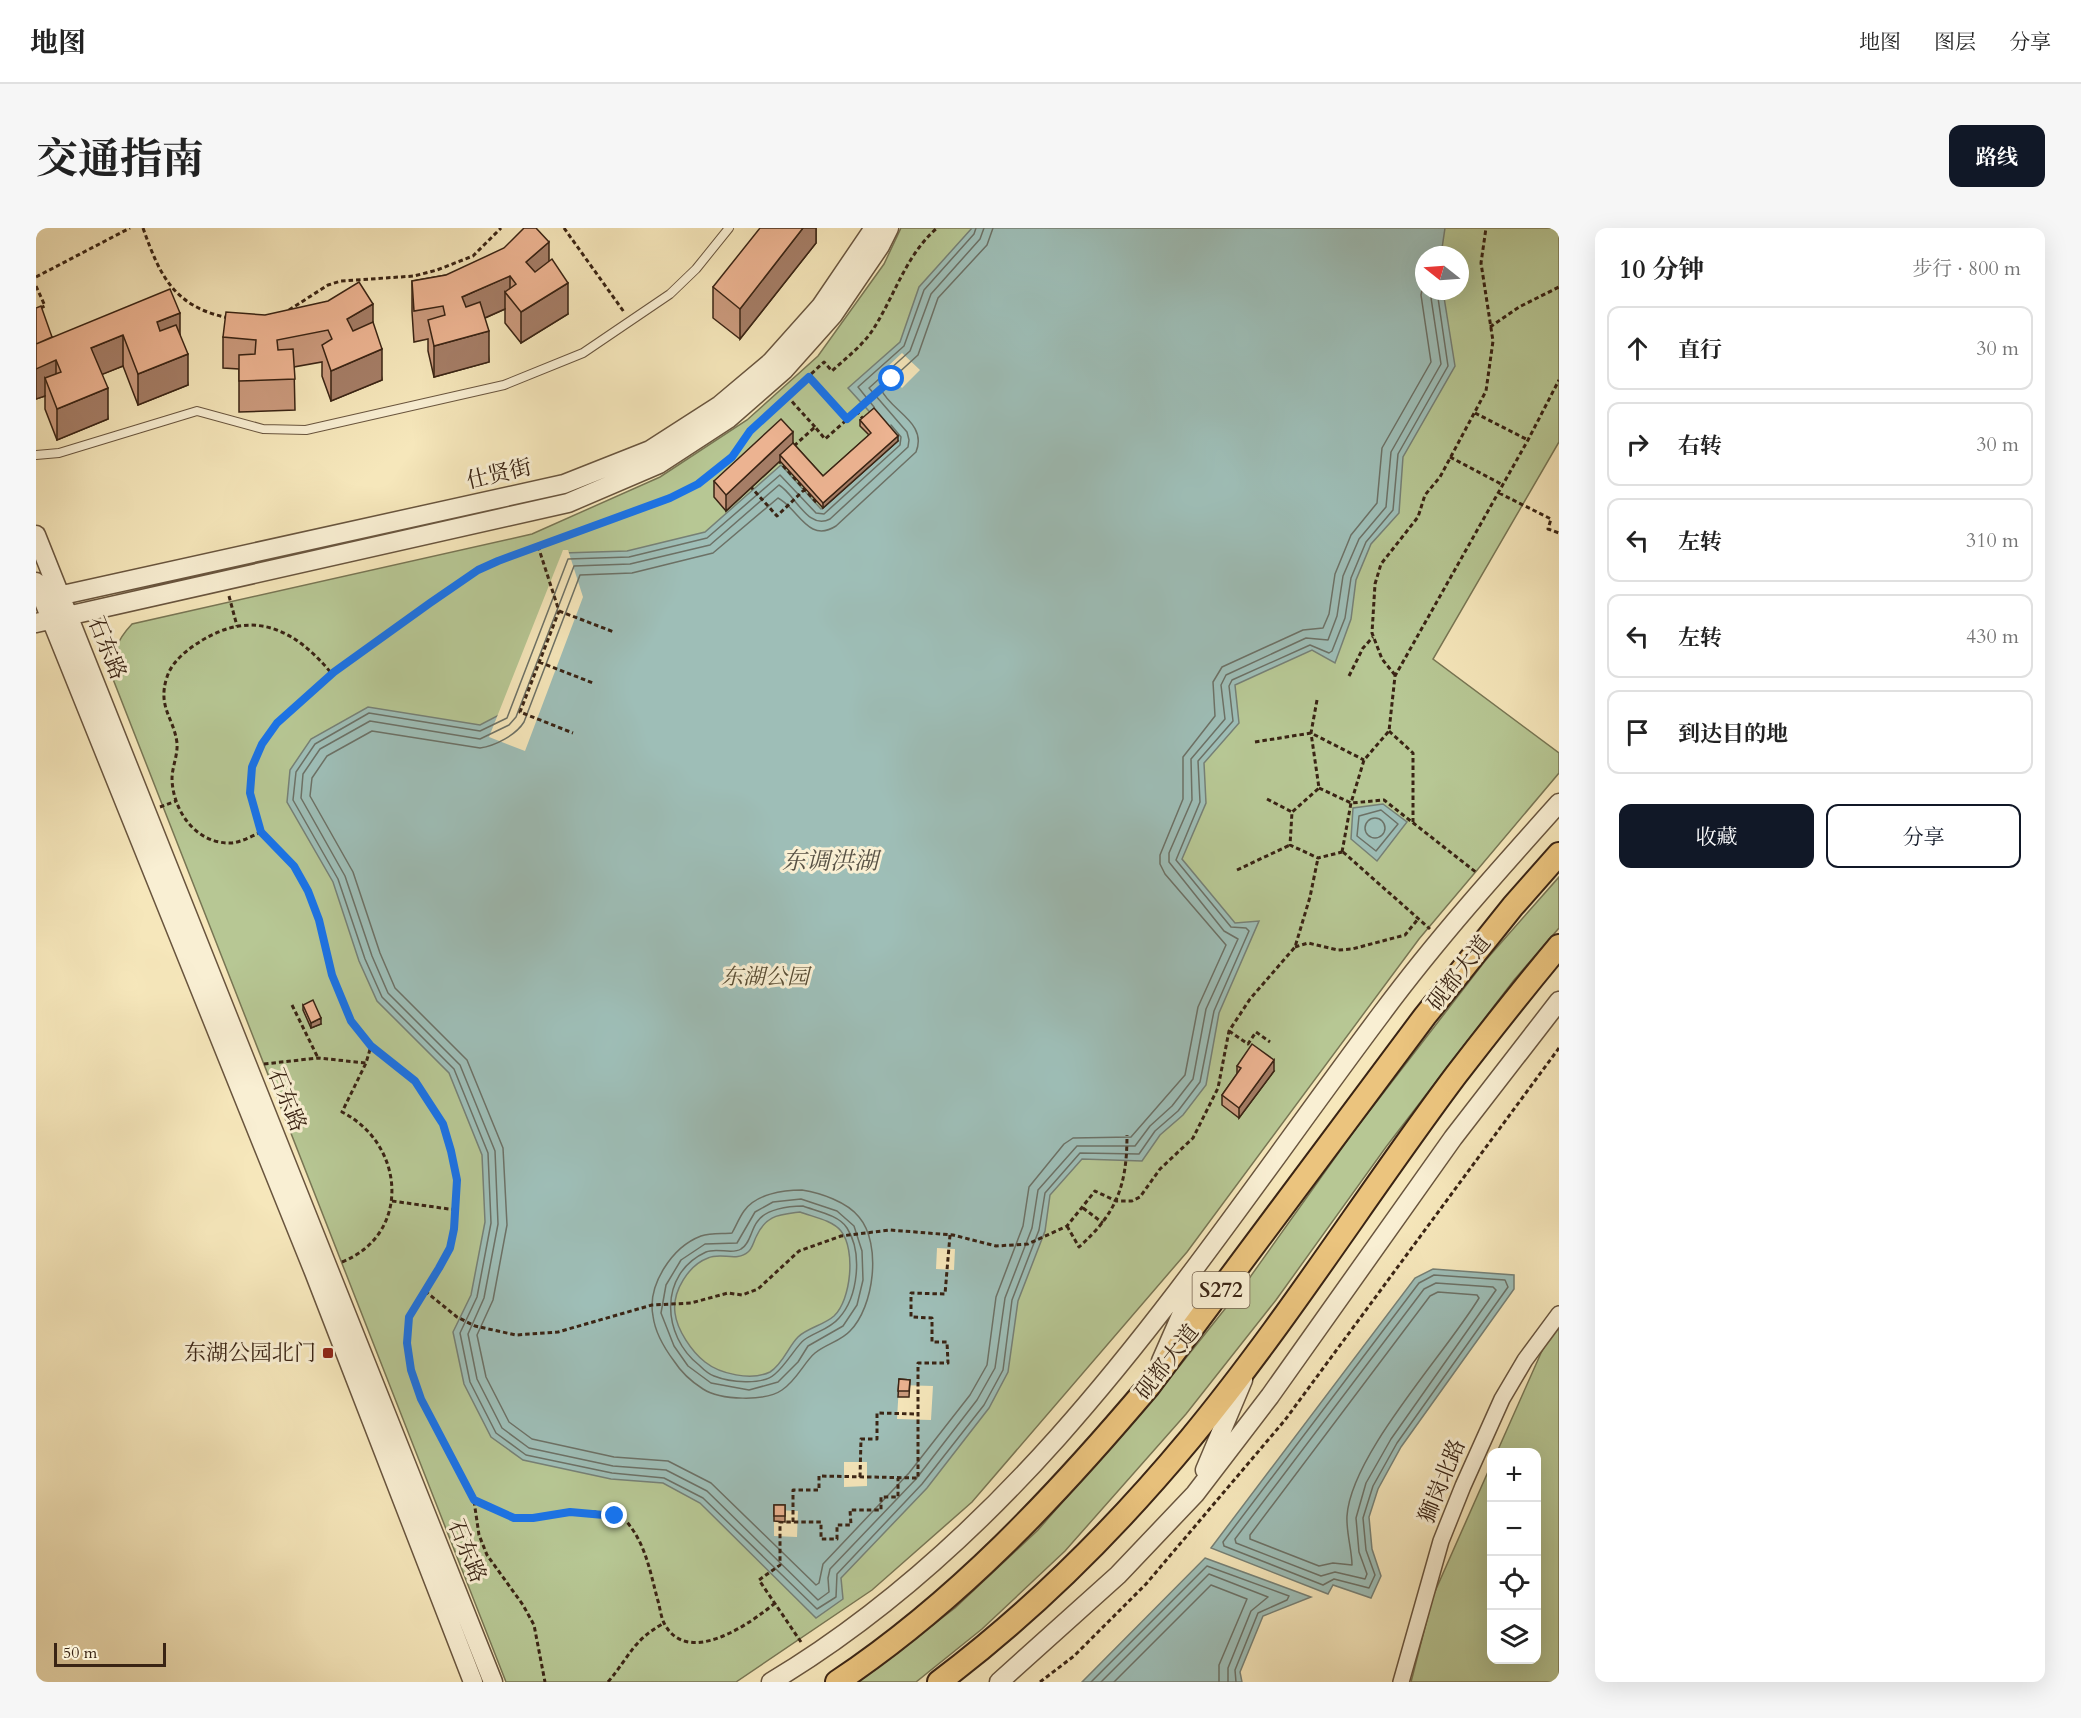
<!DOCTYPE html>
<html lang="zh">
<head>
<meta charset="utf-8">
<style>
	body { margin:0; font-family:Cardo,"Noto Serif SC",serif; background:#f6f6f6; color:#222 }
	.controls { position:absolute; right:18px; bottom:18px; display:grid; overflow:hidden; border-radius:12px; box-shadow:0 6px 24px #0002 }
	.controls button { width:54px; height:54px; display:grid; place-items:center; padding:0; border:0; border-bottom:2px solid #e0e0e0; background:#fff; color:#222; font:30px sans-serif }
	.compass { position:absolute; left:1379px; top:18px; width:54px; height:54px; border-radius:50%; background:#fff; box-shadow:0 6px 24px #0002; rotate:287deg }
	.scale { position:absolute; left:18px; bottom:15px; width:112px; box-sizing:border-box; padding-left:6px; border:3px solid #3a2414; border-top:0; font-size:16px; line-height:21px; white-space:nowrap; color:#3a2414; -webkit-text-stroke:4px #f9efd3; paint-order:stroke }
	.stop { position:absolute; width:18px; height:18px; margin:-14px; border:4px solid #1a73e8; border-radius:50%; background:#fff }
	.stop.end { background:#1a73e8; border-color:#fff; box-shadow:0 2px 6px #0008 }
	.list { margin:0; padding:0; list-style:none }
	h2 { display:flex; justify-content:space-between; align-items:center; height:78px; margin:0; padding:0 24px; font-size:26px }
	h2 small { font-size:20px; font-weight:400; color:#767676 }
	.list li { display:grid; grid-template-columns:39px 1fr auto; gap:18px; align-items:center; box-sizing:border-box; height:84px; margin:0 12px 12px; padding:0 12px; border:2px solid #e0e0e0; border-radius:12px }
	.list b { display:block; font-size:22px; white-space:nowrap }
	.list em { font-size:20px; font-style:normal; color:#767676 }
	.actions { display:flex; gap:12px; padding:18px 24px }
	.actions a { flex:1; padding:14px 0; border:2px solid #111827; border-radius:12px; text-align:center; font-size:21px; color:#111827 }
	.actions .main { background:#111827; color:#fff }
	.icon { flex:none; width:33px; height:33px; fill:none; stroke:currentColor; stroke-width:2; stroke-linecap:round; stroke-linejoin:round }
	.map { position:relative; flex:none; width:1523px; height:1454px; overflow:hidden; border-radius:12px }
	header { display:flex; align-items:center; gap:36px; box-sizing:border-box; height:84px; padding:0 30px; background:#fff; border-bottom:2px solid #e0e0e0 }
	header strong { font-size:28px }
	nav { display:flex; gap:33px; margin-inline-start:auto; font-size:21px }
	.intro { display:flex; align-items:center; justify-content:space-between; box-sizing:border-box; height:144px; padding:0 36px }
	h1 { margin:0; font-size:42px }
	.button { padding:15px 27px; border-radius:12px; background:#111827; color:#fff; font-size:21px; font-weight:700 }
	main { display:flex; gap:36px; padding:0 36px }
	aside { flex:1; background:#fff; border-radius:12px; box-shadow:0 6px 24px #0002 }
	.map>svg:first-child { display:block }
	.green { fill:#b7c794; stroke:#787654; stroke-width:1.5; fill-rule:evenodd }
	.water { fill:#9ebeb7; stroke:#768076; stroke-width:1.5; fill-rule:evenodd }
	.pier { fill:#f6e7bb }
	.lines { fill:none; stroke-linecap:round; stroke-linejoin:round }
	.shore { stroke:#6c7166; stroke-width:1.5 }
	.service-casing { stroke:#69553e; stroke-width:10 }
	.minor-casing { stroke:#69553e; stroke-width:18 }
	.tertiary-casing { stroke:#69553e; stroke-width:21 }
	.primary-casing { stroke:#3a2414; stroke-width:26 }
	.path { stroke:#3a2414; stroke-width:3; stroke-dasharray:4.5 3; stroke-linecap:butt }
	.service { stroke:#f9efd3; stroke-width:8 }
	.minor { stroke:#f9efd3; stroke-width:15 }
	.tertiary { stroke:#f9efd3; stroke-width:18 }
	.primary { stroke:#ebc47e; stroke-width:22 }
	.wall { fill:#cb9a7d; stroke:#3a2414; stroke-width:1.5 }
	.shaded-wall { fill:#a57d66; stroke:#3a2414; stroke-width:1.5 }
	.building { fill:#ecb391; stroke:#3a2414; stroke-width:1.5 }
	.route { stroke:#1a73e8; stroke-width:8 }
	.poi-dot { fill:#8f2418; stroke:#f9efd3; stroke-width:2 }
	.labels { text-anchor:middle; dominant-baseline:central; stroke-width:6; stroke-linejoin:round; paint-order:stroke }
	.shield { fill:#f9efd3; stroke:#73614d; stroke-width:1.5 }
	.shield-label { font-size:21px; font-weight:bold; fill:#3a2414 }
	.street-label { font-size:22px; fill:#3a2414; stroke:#f9efd3 }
	.park-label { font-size:22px; font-style:italic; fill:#594d34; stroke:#f9efd3 }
	.poi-label { font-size:22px; fill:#3a2414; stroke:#f9efd3; text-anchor:end }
	.water-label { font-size:24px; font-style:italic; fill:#585245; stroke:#f9efd3 }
</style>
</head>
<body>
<header>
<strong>地图</strong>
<nav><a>地图</a><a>图层</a><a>分享</a></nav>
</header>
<div class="intro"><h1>交通指南</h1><a class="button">路线</a></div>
<main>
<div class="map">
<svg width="1523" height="1454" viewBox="0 0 1523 1454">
	<rect width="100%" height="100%" fill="#f6e7bb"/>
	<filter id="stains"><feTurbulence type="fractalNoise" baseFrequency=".00333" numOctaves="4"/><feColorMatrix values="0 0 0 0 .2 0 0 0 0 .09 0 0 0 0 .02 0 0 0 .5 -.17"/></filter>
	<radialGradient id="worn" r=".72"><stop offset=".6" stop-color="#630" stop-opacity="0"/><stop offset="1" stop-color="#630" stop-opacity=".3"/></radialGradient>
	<path class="green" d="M865 0H1523V214L1397 431 1523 525V545L1383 711 1151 1024 936 1274 836 1362 700 1454H470L77 451C75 427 80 413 96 396L496 306 624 249 711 192 782 128 848 36ZM1388 27H1424V63H1388Z
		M1523 649V700L1478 752 1350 919 1240 1072 1150 1186 1029 1323 946 1401 880 1454H822L919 1380 1002 1302 1122 1165 1212 1052 1318 903 1449 733Z
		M1523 1092V1454H1375L1397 1368 1455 1237 1456 1432H1500V1224H1461L1505 1125Z"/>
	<path class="water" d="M936 0H1409L1405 27H1388V63H1407L1419 138 1367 229 1363 285 1335 316 1320 352 1315 391 1299 435 1276 422 1199 457 1203 495 1168 535 1170 575 1146 631 1199 695 1223 693 1183 785 1170 857 1147 887 1124 907 1106 933 1046 931 1014 967 1009 1003 982 1073 972 1144 953 1180 891 1260 805 1350 807 1371 780 1390 664 1275 627 1255 575 1251 487 1232 455 1209 428 1156 417 1104 435 1067 449 994 446 927 413 845 341 773 323 733 297 654 251 574 254 542 275 511 332 479 444 497 467 485 527 325 591 323 669 304 745 237 785 281 860 213 812 160 864 114 883 59ZM764 984C777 989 796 992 805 1003 820 1022 815 1072 798 1088 788 1097 771 1100 762 1109 752 1119 747 1136 734 1144 715 1153 684 1146 669 1134 656 1124 641 1102 639 1085 636 1063 653 1037 672 1030 685 1024 701 1034 712 1024 716 1021 718 1013 720 1009 730 987 742 987 764 984Z
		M1347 576 1371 594 1341 633 1315 611 1317 580Z
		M1397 1041 1478 1047V1061L1365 1219 1342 1261 1333 1289 1336 1321 1345 1348 1335 1370 1297 1357 1292 1366 1175 1320 1379 1050Z
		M1169 1330 1275 1369 1227 1388 1204 1444 1206 1454H1046Z"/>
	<path class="pier" d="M866 125 884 142 866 160 848 142Z
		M527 322H532L547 369 489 523 453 509Z
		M901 1020 919 1021 918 1042 900 1041Z
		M863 1157 897 1158 895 1192 861 1191Z
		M808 1234H831V1258L808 1259Z
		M738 1282 762 1283 761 1309 738 1308Z"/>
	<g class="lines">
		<path class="shore" d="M948 0 944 11 895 66 874 123 833 160 871 204 873 212 872 219 794 291C772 303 759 266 743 257L674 317 594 336 538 338 480 489 473 497 444 511 334 493 284 521 267 546 265 570 309 648 336 728 352 765 424 837 459 923 462 996 448 1070 432 1106 441 1151 466 1200 493 1220 577 1238 630 1242 671 1263 782 1372 793 1364 792 1350 794 1341 880 1251 941 1172 959 1140 969 1070 996 1000 1002 962 1041 918H1099L1114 898 1136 878 1157 851 1170 781 1202 711 1188 703 1133 634V625L1156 572 1155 531 1189 491 1185 457 1190 447 1270 410 1292 412 1301 388 1307 348 1323 311 1350 279 1355 224 1405 136 1394 63
			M957 0 951 17 902 70 882 127 845 161C854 183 892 194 880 224L800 298C772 316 762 280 742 270L677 325 596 345 544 347 488 494C480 507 459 518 444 520L336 503 291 528 276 550 274 568 317 644 344 725 359 760 431 832 467 920 471 997 457 1072 441 1107 450 1149 473 1194 496 1211 578 1229 632 1233 675 1255 780 1357 783 1355 787 1336 873 1245 934 1167 951 1137 960 1069 987 998 993 959 1028 916 1037 910 1095 909 1149 847 1162 779 1190 717 1129 646 1124 636V627L1147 571V529L1179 488 1177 454 1186 439 1267 402 1287 400 1293 386 1299 346 1315 307 1341 275 1346 220 1395 134 1385 67 1388 52
			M838 179 822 159 868 118 888 62 938 6 940 0
			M855 197 865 209 864 217 788 286 780 285 744 247 671 310 593 329 532 331 471 490 444 503 333 485 279 516 260 544 257 572 302 651 329 731 346 769 418 841 452 925 455 995 441 1069 424 1105 434 1154 460 1205 490 1227 576 1245 628 1250 667 1270 781 1381 800 1369 801 1346 886 1256 948 1177 967 1142 976 1072 1003 1002 1009 965 1044 925 1103 926 1119 903 1142 883 1164 854 1178 783 1213 703 1210 700 1195 699 1140 632 1164 574 1162 533 1197 493 1193 458 1196 452 1274 417 1293 425 1296 423 1309 390 1315 350 1330 314 1357 282 1362 226 1412 138 1401 63
			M1345 582 1362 596 1340 623 1321 608 1323 588Z
			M1329 600a10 10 0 1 1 20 0a10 10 0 1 1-20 0Z
			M766 962C785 965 811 974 823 989 846 1016 838 1079 814 1103 805 1113 790 1116 779 1125 769 1133 761 1152 746 1162 729 1174 684 1172 667 1161 656 1154 645 1144 638 1133 629 1121 619 1104 617 1088 611 1057 636 1019 665 1008 675 1005 687 1006 696 1005 700 998 703 990 708 983 720 966 747 962 766 962Z
			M765 971 801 983 818 998 826 1023 827 1052 821 1077 807 1098 772 1118 762 1134 742 1154 713 1162 675 1155 652 1138 638 1118 625 1085 630 1057 645 1032 669 1016 701 1015 719 984 737 974Z
			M767 978C780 983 803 987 811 1000 827 1025 822 1069 803 1090 794 1101 779 1104 768 1112 761 1117 750 1137 739 1146 726 1158 693 1154 678 1148 672 1146 667 1141 663 1137 626 1108 622 1046 670 1024 681 1019 696 1027 705 1021 714 1016 715 1002 721 994 729 981 753 978 767 978Z
			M1398 1047 1469 1052 1472 1059 1361 1215 1337 1258 1327 1290 1330 1322 1339 1347 1333 1360 1298 1351 1287 1357 1188 1318 1187 1314 1383 1055Z
			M1400 1055 1457 1059 1460 1062 1355 1211 1330 1255 1320 1290 1323 1324 1331 1346 1329 1351 1299 1344 1285 1348 1200 1315 1199 1311 1388 1061Z
			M1402 1064 1441 1067 1443 1070C1410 1125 1315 1226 1311 1288 1310 1304 1316 1322 1316 1337L1297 1335 1283 1338 1214 1311V1307L1394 1068Z
			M1055 1454 1171 1338 1253 1368 1251 1372 1222 1385 1199 1442 1200 1454
			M1065 1454 1173 1346 1232 1369 1215 1383 1192 1440V1454
			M1078 1454 1175 1357 1211 1371 1183 1437V1454"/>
		<defs>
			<path id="service" d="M0 227 23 225 161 183 227 201 270 202 468 157 547 125 634 66 660 41 693 0"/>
			<path id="minor" d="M1365 1454 1405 1313 1427 1258 1466 1171 1489 1132 1523 1086"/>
			<path id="tertiary" d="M0 307 457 1454
				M0 354 278 1044 437 1454
				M13 370 528 256 614 222 684 177 735 134 785 78 838 0
				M0 395 532 275 623 236 692 191 748 142 797 87 844 18 853 0
				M1125 1133 1161 1051
				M1169 1242 1207 1152
				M735 1454C1001 1295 1165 1026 1346 785 1401 711 1462 643 1523 575
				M963 1454 1082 1347 1159 1266 1234 1168 1417 910 1523 773"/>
			<path id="primary" d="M801 1454C921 1374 1020 1268 1113 1158L1389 788 1477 678 1523 626
				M903 1454C996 1384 1080 1300 1154 1211 1250 1095 1330 967 1420 847 1454 803 1488 760 1523 718"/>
		</defs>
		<use href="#service" class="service-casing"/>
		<use href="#minor" class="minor-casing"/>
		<use href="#tertiary" class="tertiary-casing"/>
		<use href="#primary" class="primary-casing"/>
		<path class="path" d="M107 0C124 48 138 79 193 90
			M528 0 588 84
			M0 49 94 0
			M0 58 9 78 0 82
			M253 82 292 57 305 53 378 48 401 42 437 28 465 0
			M1454 99 1483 79 1523 59
			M773 149 811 191
			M751 168 779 199
			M820 183 829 193
			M1439 185 1492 212
			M758 218 779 199 789 211 857 151
			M1414 229 1467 257
			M742 232 781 275 785 271
			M714 258 741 288 769 261
			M1463 265 1515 291 1512 301 1523 305
			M502 318 523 383 484 484 537 505
			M193 368 201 398
			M523 383 578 404
			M503 434 557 455
			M1359 447 1346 431 1336 405 1339 356 1345 336 1382 289 1389 267 1404 249 1450 163 1457 113 1445 35 1450 0
			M1313 448 1327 420 1337 409
			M1281 472 1275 505 1283 560 1256 584 1254 617 1282 630 1306 624
			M1353 503 1377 525V594
			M1219 514 1275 505 1328 532
			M1283 560 1315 575 1348 572 1441 645
			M1231 571 1256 584
			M124 579 140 573
			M225 604C216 608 206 614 195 615 160 616 137 583 136 551 136 539 142 527 141 515 138 490 121 479 131 449 136 433 152 421 165 413 218 380 260 402 296 446
			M1306 624 1315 575 1328 532 1353 503 1359 448 1492 212 1523 152
			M1307 624 1394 701
			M1201 642 1254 617
			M1259 719 1272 715 1302 722 1316 721 1369 707 1382 691
			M256 777 282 830
			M1193 803 1212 816 1220 804 1234 814
			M228 836 282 830 330 835
			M356 973 420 982
			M1047 980 1067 995
			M1031 998 1043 1019C1081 985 1091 957 1091 907
			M306 1034C376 1006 369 916 306 884L330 835 335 818
			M389 1063 421 1089 439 1098 480 1107 522 1104 616 1077 655 1075 692 1065 706 1067 722 1061 763 1023 805 1008 854 1002 917 1007 960 1018 992 1016 1031 998 1059 963 1080 973H1096L1104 969 1124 941 1157 910 1182 860 1193 803 1214 771 1259 719 1274 669 1282 630
			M824 1249 825 1211H841V1185L881 1186
			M438 1273 443 1307 451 1327 487 1377 498 1397 509 1454
			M757 1294V1262H783V1248L882 1250V1135H912L911 1114H896V1090L875 1089V1065L909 1066 914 1007
			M739 1375C714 1396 651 1440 628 1395 625 1389 624 1380 622 1373 614 1344 610 1316 590 1293L559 1284 478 1290 438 1272 385 1171 375 1142 371 1115 373 1089 414 1020 418 1001 421 952 415 923 407 896 379 853 335 818 315 793 296 747 283 691 272 663 258 638 225 604 214 565 216 539 226 515 241 495 298 444 394 375 442 342 635 270 662 256 696 229 714 203 788 134 796 143C810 130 826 118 836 103 859 68 869 28 901 0
			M765 1414 723 1352 744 1337V1294H785V1311H801V1297H815L814 1282H845V1269H862V1250
			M572 1454C594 1428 596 1413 628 1395
			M1004 1454 1038 1428 1110 1356 1249 1192 1523 820"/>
		<use href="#service" class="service"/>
		<use href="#minor" class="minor"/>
		<use href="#tertiary" class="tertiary"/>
		<use href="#primary" class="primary"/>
	</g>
	<path class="wall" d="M780 0V15L704 111 677 90V59Z
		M513 34 532 86 485 115 469 95V81L449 90 453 134 398 149 392 123V111L378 114 376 84V53L410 47Z
		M0 80 16 109 144 107 152 157 102 177 87 138 66 146 72 191 21 212 9 181V168L0 171Z
		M337 95 346 152 295 173 286 148V134L258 139 259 182 203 184V141L187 140V109Z
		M824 192 862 213 787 280 744 233 690 283 678 269V253L757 215 787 248 833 207 824 198Z
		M267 777 285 796 275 800 267 782Z
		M1201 838 1238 843 1203 890 1186 877V867L1201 846Z
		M863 1151 874 1152 873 1169H862Z
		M738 1277H749V1294L738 1293Z"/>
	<path class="shaded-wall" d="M767 0H780V15L704 111V81Z
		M513 14V44L490 65V34Z
		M474 48V70L469 64V81L426 100V69Z
		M532 55V86L485 115V84Z
		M337 76V107L311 122V91Z
		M144 85V116L121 125V94Z
		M453 103V134L398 149V118Z
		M87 107V138L55 151V120Z
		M20 120V163L9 150V168L0 171V128Z
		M346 121V152L295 173V143Z
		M152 126V157L102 177V146Z
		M72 160V191L21 212V181Z
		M757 204V220L744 227V233L690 283V267Z
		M862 208V213L787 280V275Z
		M285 790V796L275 800V795Z
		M1238 832V843L1203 890V880Z"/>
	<path class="building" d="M488 0H500L513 14 490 34 499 44 516 31 532 55 485 84 469 64 480 56 474 48 426 69 430 79 444 74 453 103 398 118 392 92 409 87 407 78 378 83 376 53 410 47 468 20Z
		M724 0H767L704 81 677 59Z
		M323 54 337 76 311 91 317 103 337 94 346 121 295 143 286 117 296 111 292 102 241 112 242 122 257 121 259 151 203 153V127L219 126 220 112 187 109 190 84 229 87 292 73Z
		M134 61 144 85 121 94 124 103 140 97 152 126 102 146 87 107 55 120 72 160 21 181 9 150 25 144 20 132 0 141V116Z
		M5 78 16 109 0 116V80Z
		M838 180 862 208 787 275 744 227 757 215 787 248 835 205 824 192Z
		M745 191 757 204 690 267 678 253Z
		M277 772 285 790 275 795 267 777Z
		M1216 816 1238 832 1203 880 1186 867 1205 840 1201 838Z
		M863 1151 874 1152 873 1163H862Z
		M738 1277H749V1288H738Z"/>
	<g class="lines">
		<path class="route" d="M579 1288 534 1284 497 1290H478L438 1272 385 1171 375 1142 371 1115 373 1089 403 1040 414 1020 418 1001 421 952 415 923 407 896 379 853 335 818 315 793 296 747 283 692 272 663 258 638 225 604 214 565 216 539 226 516 241 495 298 444 394 375 442 342 462 333 634 270 662 256 696 229 714 203 773 149 811 191 856 151"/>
	</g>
	<rect class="poi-dot" x="286" y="1119" width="12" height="12" rx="3"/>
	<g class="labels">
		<rect class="shield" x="1156.5" y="1044" width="57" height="36" rx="4.5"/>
		<g class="shield-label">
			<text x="1185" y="1062">S272</text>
		</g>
		<g class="street-label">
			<text transform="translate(463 246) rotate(-13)">仕贤街</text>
			<text transform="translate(71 420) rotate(68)">石东路</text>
			<text transform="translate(1423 745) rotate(-52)">砚都大道</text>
			<text transform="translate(251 872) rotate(68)">石东路</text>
			<text transform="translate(1131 1134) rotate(-52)">砚都大道</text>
			<text transform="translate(1406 1253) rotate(-68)">獅岗北路</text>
			<text transform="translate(431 1323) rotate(68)">石东路</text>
		</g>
		<g class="park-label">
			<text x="729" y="749">东湖公园</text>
		</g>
		<g class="poi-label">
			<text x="280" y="1125">东湖公园北门</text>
		</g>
		<g class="water-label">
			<text x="794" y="633">东调洪湖</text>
		</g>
	</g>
	<rect width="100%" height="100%" filter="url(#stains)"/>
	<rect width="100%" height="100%" fill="url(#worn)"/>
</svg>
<div class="controls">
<button>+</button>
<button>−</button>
<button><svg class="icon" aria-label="locate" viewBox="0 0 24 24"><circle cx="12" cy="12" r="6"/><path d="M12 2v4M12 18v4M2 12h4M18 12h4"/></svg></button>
<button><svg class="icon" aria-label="layers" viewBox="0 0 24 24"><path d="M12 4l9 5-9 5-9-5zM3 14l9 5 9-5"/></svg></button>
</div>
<svg class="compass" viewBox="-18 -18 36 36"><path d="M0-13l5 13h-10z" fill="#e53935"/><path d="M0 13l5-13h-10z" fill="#767676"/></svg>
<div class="scale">50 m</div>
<div class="stop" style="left:856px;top:151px"></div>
<div class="stop end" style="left:579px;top:1288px"></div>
</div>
<aside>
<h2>10 分钟<small>步行 · 800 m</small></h2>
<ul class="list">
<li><svg class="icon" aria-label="ahead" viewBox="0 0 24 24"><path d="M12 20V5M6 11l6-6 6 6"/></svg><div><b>直行</b></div><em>30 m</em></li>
<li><svg class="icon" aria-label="right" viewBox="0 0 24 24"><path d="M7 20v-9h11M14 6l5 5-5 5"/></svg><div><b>右转</b></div><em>30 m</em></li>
<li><svg class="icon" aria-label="left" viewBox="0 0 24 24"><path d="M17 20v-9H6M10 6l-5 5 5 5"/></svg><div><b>左转</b></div><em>310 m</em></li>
<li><svg class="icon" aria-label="left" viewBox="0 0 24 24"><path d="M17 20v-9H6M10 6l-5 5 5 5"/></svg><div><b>左转</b></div><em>430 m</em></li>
<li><svg class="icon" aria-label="arrive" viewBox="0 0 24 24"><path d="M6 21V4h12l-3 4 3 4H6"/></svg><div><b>到达目的地</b></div></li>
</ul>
<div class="actions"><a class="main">收藏</a><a>分享</a></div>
</aside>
</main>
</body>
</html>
